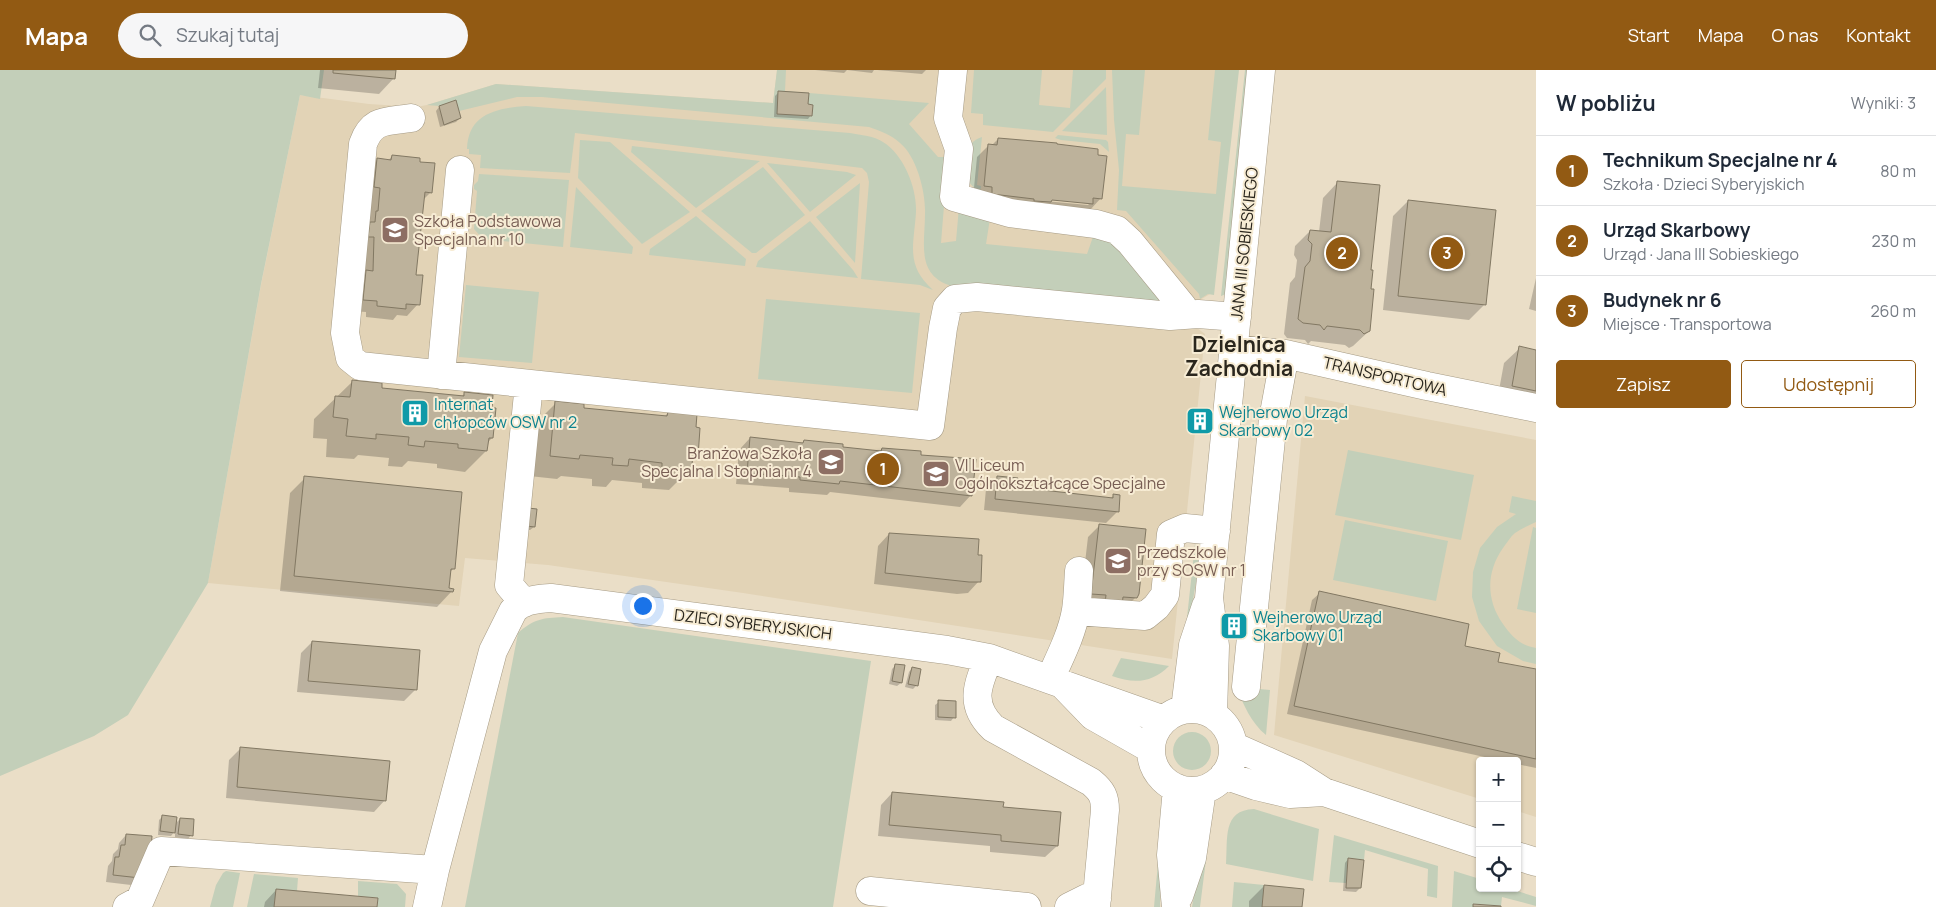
<!DOCTYPE html>
<html lang="pl">
<head>
<meta charset="utf-8">
<style>
	body { margin:0; font-family:Manrope,sans-serif; background:#f6f6f7; color:#1f2937 }
	.controls { position:absolute; right:15px; bottom:15px; display:grid; overflow:hidden; border-radius:5px; box-shadow:0 1px 4px #0004 }
	.controls button { width:45px; height:45px; display:grid; place-items:center; padding:0; border:0; border-bottom:1px solid #e0e1e3; background:#fff; color:#1f2937; font:25px sans-serif }
	.you { position:absolute; left:642px; top:535px; width:18px; height:18px; margin:-12px; border:4px solid #fff; border-radius:50%; background:#1a73e8; box-shadow:0 0 0 8px #1a73e833 }
	.badge { display:grid; place-items:center; width:32px; height:32px; border-radius:50%; background:#925a13; color:#fff; font-size:16px; font-weight:700 }
	.pin { position:absolute; translate:-50% -50%; border:2px solid #fff; box-shadow:0 1px 5px #0006 }
	.list { margin:0; padding:0; list-style:none }
	h2 { display:flex; justify-content:space-between; align-items:center; height:65px; margin:0; padding:0 20px; font-size:21px }
	h2 small { font-size:16px; font-weight:400; color:#747a83 }
	.list li { display:grid; grid-template-columns:32px 1fr auto; gap:15px; align-items:center; box-sizing:border-box; height:70px; padding:0 20px; border-top:1px solid #e0e1e3 }
	.list b { display:block; font-size:19px; white-space:nowrap }
	.list p { margin:0; font-size:16px; white-space:nowrap; color:#747a83 }
	.list em { font-size:16px; font-style:normal; color:#747a83 }
	.actions { display:flex; gap:10px; padding:15px 20px }
	.actions a { flex:1; padding:11px 0; border:1px solid #925a13; border-radius:5px; text-align:center; font-size:18px; color:#925a13 }
	.actions .main { background:#925a13; color:#fff }
	.icon { flex:none; width:28px; height:28px; fill:none; stroke:currentColor; stroke-width:2; stroke-linecap:round; stroke-linejoin:round }
	.map { position:relative; flex:none; width:1536px; height:837px; overflow:hidden }
	header { display:flex; align-items:center; gap:30px; box-sizing:border-box; height:70px; padding:0 25px; background:#925a13; color:#fff }
	header strong { font-size:24px }
	nav { display:flex; gap:28px; margin-inline-start:auto; font-size:18px }
	.search { width:350px; height:45px; background:#f6f6f7; display:flex; align-items:center; gap:12px; box-sizing:border-box; padding:0 18px; border-radius:28px; color:#747a83; font-size:19px }
	main { display:flex }
	aside { flex:1; background:#fff }
	.map>svg:first-child { display:block }
	.built { fill:#e2d3b6 }
	.green { fill:#c3cfb9 }
	.shadow { fill:#0003; fill-rule:evenodd }
	.building { fill:#bdb29b; stroke:#827863 }
	.lines { fill:none; stroke-linecap:round; stroke-linejoin:round }
	.minor-casing { stroke:#a69b85; stroke-width:29 }
	.minor { stroke:#fff; stroke-width:28 }
	.labels { text-anchor:middle; dominant-baseline:central; stroke-width:4; stroke-linejoin:round; paint-order:stroke }
	.education-label { font-size:16px; fill:#785e54; stroke:#f7ecd4; text-anchor:start }
	.street-label { font-size:16px; fill:#2a261d; stroke:#f7ecd4 }
	.culture-label { font-size:16px; fill:#0d838f; stroke:#f7ecd4; text-anchor:start }
	.district-label { font-size:21px; font-weight:bold; fill:#2a261d; stroke:#f7ecd4 }
</style>
</head>
<body>
<header>
<strong>Mapa</strong>
<div class="search"><svg class="icon" aria-label="search" viewBox="0 0 24 24"><circle cx="10" cy="10" r="6"/><path d="M15 15l6 6"/></svg>Szukaj tutaj</div>
<nav><a>Start</a><a>Mapa</a><a>O nas</a><a>Kontakt</a></nav>
</header>
<main>
<div class="map">
<svg width="1536" height="837" viewBox="0 0 1536 837">
	<rect width="100%" height="100%" fill="#eadec7"/>
	<path class="built" d="M777 0H1233L1210 224 1200 230 1197 258 1205 264 1172 589 743 523 548 495 465 488 459 536 208 513 261 215 300 25 369 34 416 37 427 35 496 14 773 33Z
		M1305 326 1536 370V747L1517 741V691H1480V729L1274 665Z"/>
	<path class="green" d="M0 0H324L320 29 300 25 261 214 208 513 128 645 94 666 0 706Z
		M777 0H786L785 21 929 33 909 54 938 87H948L941 173 956 171 959 137 991 142 986 174 1087 184 1094 164 1114 175 1169 234 955 217C915 207 925 174 925 144 926 123 917 87 900 73 892 65 880 61 869 57L542 27H517L459 41 455 30 439 36 427 35 496 14 773 33Z
		M974 0H1042L1039 35 1070 38 1073 0H1106V9L1053 62 983 55V44L971 43Z
		M1112 0H1145L1139 65 1126 64 1122 116 1216 124 1221 72 1208 70 1215 0H1239L1214 225 1208 224 1200 229 1199 224 1126 141 1117 140 1119 100 1114 50Z
		M1245 0H1250L1226 224 1221 226Z
		M1106 17 1107 65 1062 61Z
		M526 36 850 63C861 65 874 66 883 72 904 85 917 118 916 142 914 175 905 195 933 220L920 215 861 209 869 112 867 103 862 98 575 63 570 103 480 98 481 85 469 84V79H467C468 44 496 38 526 36Z
		M1058 65 1106 70 1108 72 1109 82 1100 74 1061 70 1055 68Z
		M982 67 977 115 981 116 980 124 964 107C966 89 963 73 982 67Z
		M580 70 610 72 690 142 642 174 578 108Z
		M632 76 760 91 696 138 631 82Z
		M767 93 847 102 856 105 810 142Z
		M763 97 805 145 756 183H752L701 141Z
		M479 104 569 110 563 177 483 169 474 159 477 121 474 119V115L478 111Z
		M860 113 855 193 816 147Z
		M576 117 633 177 632 184 570 177Z
		M696 146 746 189 745 196 649 185 650 179Z
		M810 151 853 200 858 208 756 197 758 191Z
		M466 215 539 222 532 293 459 287Z
		M766 229 920 243 912 323 758 309Z
		M1348 380 1474 405 1461 470 1335 445Z
		M1512 426 1536 431V452C1529 455 1521 459 1515 463 1510 467 1507 473 1503 478 1486 502 1486 530 1503 554 1511 566 1521 576 1536 578V594L1523 591 1497 576 1479 551 1472 527 1473 502 1480 478 1497 457 1516 444 1509 442Z
		M1345 450 1448 471 1436 531 1333 510Z
		M1533 457 1536 458V543L1517 539Z
		M1195 474 1199 480 1200 488 1187 566H1185Z
		M563 547 871 591 833 837H465L518 563C534 549 542 548 563 547Z
		M1121 588 1169 596C1152 613 1134 614 1112 606Z
		M1237 617 1270 620 1266 665C1252 654 1242 633 1237 617Z
		M1173 681a19 19 0 1 1 38 0a19 19 0 1 1-38 0Z
		M1254 739 1319 759 1313 811 1226 794C1228 769 1222 740 1254 739Z
		M1334 765 1438 796 1437 828 1427 826 1428 799 1365 780 1364 790 1348 788 1346 813 1329 812Z
		M1162 770 1160 837H1154L1160 771Z
		M1203 773 1208 774 1200 837H1192Z
		M226 801 240 803 233 837H210L216 815 223 803Z
		M1454 801 1480 809V818H1508L1536 827V836L1502 827 1501 836 1474 834 1473 837H1452Z
		M254 804 298 808 297 821 276 819 274 837H247Z
		M358 811 397 814 406 824 405 837H377L378 828 358 826Z
		M1234 812 1264 815 1262 837H1232Z"/>
	<path class="shadow" d="M320 0H395L394 8 379 24 318 18Z
		M815 0H874L872 3 847 0 844 3Z
		M877 0H926L922 4Z
		M779 22 807 36 811 45 808 49 774 47 775 26Z
		M439 37 460 48 456 52 440 57 436 41Z
		M998 69 1101 128 1090 140 973 128 977 87 989 75H992ZM1046 128 1090 133 1088 135 1045 131Z
		M392 86 431 122 423 130 415 206 418 234 407 246 397 245 393 250 366 247V242L352 241 366 101 377 90 388 91Z
		M1338 112 1369 201V261L1353 276 1349 278 1345 275 1311 271 1308 274 1305 270 1287 268 1284 264 1290 213 1295 207 1297 190 1294 185 1295 176 1310 161 1319 162 1323 128Z
		M1408 131 1484 235 1469 250 1383 240 1393 146Z
		M1536 208V241L1529 239Z
		M1520 278 1536 281V339L1497 331 1504 293Z
		M352 312 380 319 461 327 465 323 492 368 487 373 486 381 465 402 437 398V394L408 391 402 397 388 396 389 388 358 385 354 389 326 387 327 369 313 368 314 349Z
		M556 333 582 339 664 347 668 343 696 387 691 392 690 399 669 420 642 418V413L612 410 606 417 592 416V409L561 406 557 409 529 406 535 354Z
		M1199 344 1200 358 1196 362H1194L1195 347Z
		M750 368 880 382 882 379 919 386 971 425 960 437 830 422 827 425 789 422V418L736 414 739 380Z
		M998 407 1015 419 1110 429 1114 425 1118 441 1106 453 984 440 986 419Z
		M305 408 454 498 449 503 447 519 452 521 437 537 280 521 290 423Z
		M525 443 534 457 530 460H523Z
		M1100 455 1136 527 1124 539 1080 535 1088 467Z
		M889 464 976 486 979 511 968 523 957 524 874 514 878 476Z
		M1320 523 1463 577 1496 593 1536 601V698L1517 694V691H1503L1287 644 1312 530Z
		M1233 549 1234 564 1231 567H1228L1229 553Z
		M312 572 416 619 404 631 297 622 301 583Z
		M896 595 901 613 897 616 889 614 892 599Z
		M912 598 917 615 913 619 905 617 909 602Z
		M939 632 954 647 951 651 935 650V635Z
		M241 678 385 730 374 742 226 728 229 690Z
		M892 723 1002 738 1057 776 1045 787 990 782V776L878 766 881 735Z
		M163 746 175 754 180 749 191 765 188 769 175 767V761L171 766 158 765 159 750Z
		M126 765 139 807 131 815 106 812 108 796 112 791 113 784 118 779 119 773Z
		M1348 789 1360 818 1356 822 1343 821 1345 793Z
		M1264 816 1301 837H1249V831Z
		M276 820 376 837H264L265 832Z"/>
	<path class="building" d="M333 0H396L395 9 333 3Z
		M778 21 809 23 808 34 813 35 812 46 777 44Z
		M456 30 461 48 444 55 439 36Z
		M998 68 1057 73V74L1098 79V85L1107 86 1102 129 1093 128V134L1052 130 1051 132 1034 131V129L992 124V117L984 116 988 74 997 75Z
		M392 85 420 88V92L435 93 432 123 425 122 418 186 416 205H423L420 235 406 234V239L377 236V231L363 230 366 200 373 201 374 167H368L370 152H375L376 141H378L380 118 374 117 377 88 391 90Z
		M1337 111 1380 115 1371 200H1373L1371 219H1374L1370 261 1364 264 1360 260 1327 256 1324 260 1320 255 1303 253 1298 249 1305 197 1310 191 1312 174 1308 170 1310 160 1331 162Z
		M1408 130 1496 140 1486 235 1398 226Z
		M1519 276 1536 280V321L1512 316Z
		M352 310 382 313V318L464 326V322L493 325 492 338H496L493 368H489L487 381 458 378V374L425 371 424 377 408 375 409 367 376 364V369L346 366 348 349 333 347 335 326 350 327Z
		M555 331 584 334V338L667 346 668 342 697 344 696 357 700 358 698 387H693L691 400 662 397V393L629 389 628 396 612 395 613 388 580 385 579 389 550 386Z
		M1198 343H1203L1201 359H1197Z
		M750 367 803 373 804 370 843 374V377L881 381 882 378 921 381V385L976 389 972 426 840 411 839 414 800 410V407L747 403Z
		M304 406 462 422 455 499H451L449 518 454 519 453 522 294 506Z
		M997 406 1018 408 1016 417 1113 428V424L1120 425 1119 442 995 429Z
		M528 438 537 439 535 457 526 456Z
		M1099 454 1146 459 1139 524 1137 528 1123 527 1122 535 1105 533 1106 525 1091 524Z
		M889 463 979 469 978 485H982L981 512H969L885 503Z
		M1319 521 1469 554 1465 576 1500 583 1498 592 1536 599V689L1294 636Z
		M1232 548H1237L1236 564H1231Z
		M312 571 420 580 417 620 308 611Z
		M895 594 905 595 902 613 892 611Z
		M912 597 921 599 918 616 908 614Z
		M938 630 956 631V648L938 647Z
		M240 677 390 691 386 731 237 717Z
		M892 722 1004 732 1003 737 1061 742 1058 776 1001 771V765L889 755Z
		M162 745 177 747 175 763 160 761Z
		M180 748 194 749 193 766 178 764Z
		M126 764 152 766 151 780 147 779 146 792 140 808 113 805 115 787H119L121 775H125Z
		M1348 788 1364 790 1361 818H1346Z
		M1264 815 1304 819 1302 837H1262Z
		M276 819 378 828 377 837H274Z
		M1473 834 1501 836V837H1473Z"/>
	<g class="lines">
		<defs>
			<path id="minor" d="M953 0 948 48 959 79 954 127 1010 143 1096 154 1117 160 1130 172 1183 237 1184 245
				M411 48C387 52 372 48 363 74L345 263 350 288 360 296 930 356 943 258 947 238 955 229 977 227 1170 246 1198 244 1237 247
				M1234 279 1285 284 1427 316 1536 338
				M441 305 460 100
				M524 533 509 515 529 314
				M1076 541 1145 546 1156 537 1165 525 1171 464 1185 458 1216 461
				M989 588C977 615 969 635 993 658L1091 712C1102 721 1105 727 1105 740L1096 837
				M1050 609C1060 587 1072 564 1076 540 1078 527 1078 514 1079 501
				M1065 617 1093 646 1151 679
				M1246 617 1273 349 1285 284
				M1185 639 1193 575 1206 536
				M1151 680a41 41 0 1 1 82 0a41 41 0 1 1-82 0Z
				M1213 644 1215 576 1209 528 1261 0
				M1233 676 1296 704 1324 722 1480 774
				M1224 705 1256 716 1290 724 1324 722
				M1517 786 1536 792
				M870 821 1027 837
				M1179 826 1192 788 1202 720
				M127 837 140 830 161 781 435 800
				M427 837 435 800 493 581 513 541C522 530 537 529 551 528L947 580 989 588 1164 650
				M1069 837 1087 828 1097 829
				M1176 837 1171 785 1177 718"/>
		</defs>
		<use href="#minor" class="minor-casing"/>
		<use href="#minor" class="minor"/>
	</g>
	<defs>
		<symbol id="school-square" viewBox="-11 -11 22 22"><rect x="-9" y="-9" width="18" height="18" rx="4" fill="#8d6e63" stroke="#f7ecd4"/><path d="M0-5L7-2L0 1L-7-2ZM-4 1L0 2.5L4 1V4Q0 6-4 4Z" fill="#fff"/></symbol>
		<symbol id="building-square" viewBox="-11 -11 22 22"><rect x="-9" y="-9" width="18" height="18" rx="4" fill="#0f9aa8" stroke="#f7ecd4"/><path d="M-4-6H4V6H1V3H-1V6H-4ZM-2.5-4.3h1.7v1.8h-1.7ZM.8-4.3h1.7v1.8H.8ZM-2.5-1h1.7V.8h-1.7ZM.8-1h1.7V.8H.8Z" fill="#fff"/></symbol>
	</defs>
	<g fill-rule="evenodd">
		<use href="#school-square" x="379" y="144" width="32" height="32"/>
		<use href="#building-square" x="399" y="327" width="32" height="32"/>
		<use href="#building-square" x="1184" y="335" width="32" height="32"/>
		<use href="#school-square" x="815" y="376" width="32" height="32"/>
		<use href="#school-square" x="920" y="388" width="32" height="32"/>
		<use href="#school-square" x="1102" y="475" width="32" height="32"/>
		<use href="#building-square" x="1218" y="540" width="32" height="32"/>
	</g>
	<g class="labels">
		<g class="education-label">
			<text x="414" y="151">Szkoła Podstawowa<tspan x="414" dy="18">Specjalna nr 10</tspan></text>
			<text x="812" y="383" text-anchor="end">Branżowa Szkoła<tspan x="812" dy="18">Specjalna I Stopnia nr 4</tspan></text>
			<text x="955" y="395">VI Liceum<tspan x="955" dy="18">Ogólnokształcące Specjalne</tspan></text>
			<text x="1137" y="482">Przedszkole<tspan x="1137" dy="18">przy SOSW nr 1</tspan></text>
		</g>
		<g class="street-label">
			<text transform="translate(1244 174) rotate(-84)">JANA III SOBIESKIEGO</text>
			<text transform="translate(1385 306) rotate(13)">TRANSPORTOWA</text>
			<text transform="translate(753 554) rotate(7)">DZIECI SYBERYJSKICH</text>
		</g>
		<g class="culture-label">
			<text x="434" y="334">Internat<tspan x="434" dy="18">chłopców OSW nr 2</tspan></text>
			<text x="1219" y="342">Wejherowo Urząd<tspan x="1219" dy="18">Skarbowy 02</tspan></text>
			<text x="1253" y="547">Wejherowo Urząd<tspan x="1253" dy="18">Skarbowy 01</tspan></text>
		</g>
		<g class="district-label">
			<text x="1239" y="274">Dzielnica<tspan x="1239" dy="24">Zachodnia</tspan></text>
		</g>
	</g>
</svg>
<div class="controls">
<button>+</button>
<button>−</button>
<button><svg class="icon" aria-label="locate" viewBox="0 0 24 24"><circle cx="12" cy="12" r="6"/><path d="M12 2v4M12 18v4M2 12h4M18 12h4"/></svg></button>
</div>
<div class="you"></div>
<div class="pin badge" style="left:883px;top:399px">1</div>
<div class="pin badge" style="left:1342px;top:183px">2</div>
<div class="pin badge" style="left:1447px;top:183px">3</div>
</div>
<aside>
<h2>W pobliżu<small>Wyniki: 3</small></h2>
<ul class="list">
<li><span class="badge">1</span><div><b>Technikum Specjalne nr 4</b><p>Szkoła · Dzieci Syberyjskich</p></div><em>80 m</em></li>
<li><span class="badge">2</span><div><b>Urząd Skarbowy</b><p>Urząd · Jana III Sobieskiego</p></div><em>230 m</em></li>
<li><span class="badge">3</span><div><b>Budynek nr 6</b><p>Miejsce · Transportowa</p></div><em>260 m</em></li>
</ul>
<div class="actions"><a class="main">Zapisz</a><a>Udostępnij</a></div>
</aside>
</main>
</body>
</html>
